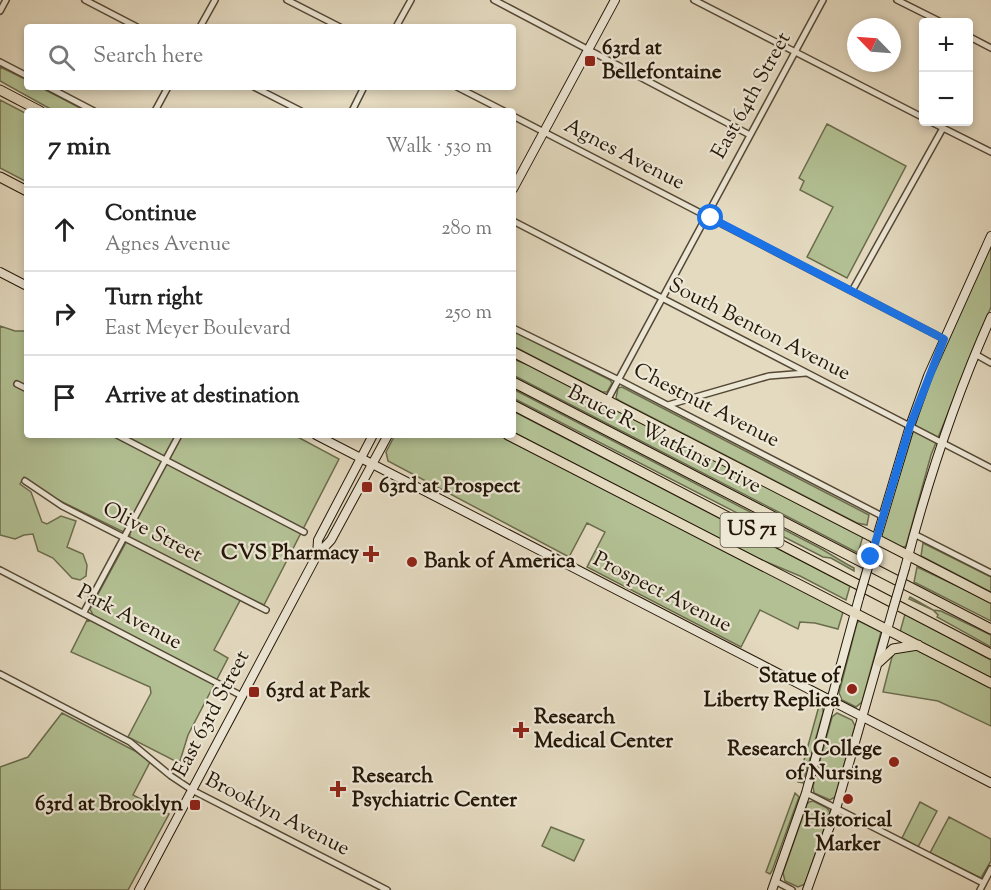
<!DOCTYPE html>
<html lang="en">
<head>
<meta charset="utf-8">
<style>
	body { margin:0; font-family:"Sorts Mill Goudy",serif; background:#f2f2f2; color:#222 }
	.controls { position:absolute; right:18px; top:18px; display:grid; overflow:hidden; border-radius:6px; box-shadow:0 3px 9px #0003 }
	.controls button { width:54px; height:54px; display:grid; place-items:center; padding:0; border:0; border-bottom:2px solid #e0e0e0; background:#fff; color:#222; font:30px sans-serif }
	.compass { position:absolute; left:847px; top:18px; width:54px; height:54px; border-radius:50%; background:#fff; box-shadow:0 3px 9px #0003; rotate:295deg }
	.stop { position:absolute; width:18px; height:18px; margin:-14px; border:4px solid #1a73e8; border-radius:50%; background:#fff }
	.stop.end { background:#1a73e8; border-color:#fff; box-shadow:0 2px 6px #0008 }
	.list { margin:0; padding:0; list-style:none }
	h2 { display:flex; justify-content:space-between; align-items:center; height:78px; margin:0; padding:0 24px; font-size:26px }
	h2 small { font-size:20px; font-weight:400; color:#767676 }
	.list li { display:grid; grid-template-columns:39px 1fr auto; gap:18px; align-items:center; box-sizing:border-box; height:84px; padding:0 24px; border-top:2px solid #e0e0e0 }
	.list b { display:block; font-size:22px; white-space:nowrap }
	.list p { margin:0; font-size:20px; white-space:nowrap; color:#767676 }
	.list em { font-size:20px; font-style:normal; color:#767676 }
	.icon { flex:none; width:33px; height:33px; fill:none; stroke:currentColor; stroke-width:2; stroke-linecap:round; stroke-linejoin:round }
	.map { position:relative; flex:none; width:991px; height:890px; overflow:hidden }
	.search { position:absolute; background:#fff; box-shadow:0 3px 9px #0003; left:24px; top:24px; width:492px; height:66px; display:flex; align-items:center; gap:15px; box-sizing:border-box; padding:0 21px; border-radius:6px; color:#767676; font-size:22px }
	.panel { position:absolute; background:#fff; box-shadow:0 3px 9px #0003; left:24px; top:108px; width:492px; height:330px; border-radius:6px }
	.map>svg:first-child { display:block }
	.green { fill:#b2c093; stroke:#6b6c4d; stroke-width:1.5 }
	.lines { fill:none; stroke-linecap:round; stroke-linejoin:round }
	.minor-casing { stroke:#544835; stroke-width:8 }
	.secondary-casing { stroke:#241707; stroke-width:10 }
	.trunk-casing { stroke:#241707; stroke-width:11 }
	.minor { stroke:#ede7d6; stroke-width:5 }
	.secondary { stroke:#ede7d6; stroke-width:8 }
	.trunk { stroke:#e4dac0; stroke-width:9 }
	.secondary-bridge-casing { stroke:#241707; stroke-width:10; stroke-linecap:butt }
	.secondary-bridge { stroke:#ede7d6; stroke-width:8 }
	.route { stroke:#1a73e8; stroke-width:8 }
	.poi-dot { fill:#8f2418; stroke:#ede7d6; stroke-width:2 }
	.labels { text-anchor:middle; dominant-baseline:central; stroke-width:4.5; stroke-linejoin:round; paint-order:stroke }
	.shield { fill:#ede7d6; stroke:#605545; stroke-width:1.5 }
	.shield-label { font-size:20px; font-weight:bold; fill:#241707 }
	.poi-label { font-size:21px; font-weight:bold; fill:#241707; stroke:#ede7d6; text-anchor:start }
	.street-label { font-size:21px; fill:#241707; stroke:#ede7d6 }
</style>
</head>
<body>
<div class="map">
<svg width="991" height="890" viewBox="0 0 991 890">
	<rect width="100%" height="100%" fill="#e4dac0"/>
	<filter id="stains"><feTurbulence type="fractalNoise" baseFrequency=".00333" numOctaves="4"/><feColorMatrix values="0 0 0 0 .2 0 0 0 0 .09 0 0 0 0 .02 0 0 0 .5 -.17"/></filter>
	<radialGradient id="worn" r=".72"><stop offset=".6" stop-color="#630" stop-opacity="0"/><stop offset="1" stop-color="#630" stop-opacity=".3"/></radialGradient>
	<path class="green" d="M0 67 27 80V87H40L86 111H54L0 81Z
		M0 100 27 114V182L0 168Z
		M827 124 906 166 847 278 807 257 833 207 800 190 804 181 799 178Z
		M991 243V307L931 455 906 546 902 548 880 537 924 397 949 334Z
		M0 326 15 331H27V435H294L339 459 264 605 243 595 214 650 228 658 188 735 180 761 177 762 128 737 151 693 150 687 71 652 87 620 89 621 93 615 90 609 130 535 50 496 24 477 20 484 31 492 42 522 47 524 61 516 76 521 67 547 83 554 87 565 86 576 80 580 72 578 53 558 38 551 33 534 24 535 15 539 0 535Z
		M513 331 610 380 612 383 607 392H602L513 346Z
		M513 359 539 369 863 536 858 553 513 375Z
		M622 387 869 515 867 525 857 523 620 401 616 398 618 388Z
		M513 389 814 545C828 552 840 561 854 568V571L831 558 823 557 513 398Z
		M513 411 850 586 846 600 800 576 757 558 513 432Z
		M395 435H499L841 610 843 612 838 629 815 623 800 622 798 629 760 610 741 647 587 567 605 532 587 523 569 557 388 461 386 452Z
		M923 543 991 577V592L921 556Z
		M917 567 991 602V621L914 582Z
		M910 597 933 610 941 611 991 635V647L937 617 938 615 933 610 909 599Z
		M905 614 991 660V679L900 632Z
		M859 621 881 632 862 702 856 707 842 700 839 693 857 623Z
		M908 649 917 650 991 688V726L938 701 883 692 893 653Z
		M819 706 823 707V713L803 783 798 782Z
		M62 713 135 751 150 762 133 795 169 814 128 890H0V767L28 757Z
		M837 713 852 720 855 726 835 797 830 800 814 793 813 786 832 717Z
		M795 793 799 797 772 871 770 874 766 872Z
		M813 801 827 808 830 812 805 884 798 887 785 881 783 873 807 804 809 802Z
		M920 802 937 811 918 847 902 838Z
		M949 817 991 839V861L981 878 930 853Z
		M551 827 584 840 574 861 542 846Z"/>
	<g class="lines">
		<defs>
			<path id="minor" d="M85 0 137 27
				M287 0 340 27
				M494 0 750 135
				M694 0 924 118
				M897 0 941 22
				M0 11 6 0
				M200 27 215 0
				M396 27 411 0
				M968 36 991 48
				M0 62 27 76
				M48 87 94 111
				M254 87 301 111
				M457 87 504 111
				M155 111 168 87
				M352 111 364 87
				M513 116 944 339
				M931 122 991 152
				M513 221 991 468
				M852 291 943 128
				M513 328 619 380 882 516
				M975 354 991 363
				M17 384 27 389
				M608 399 823 0
				M668 405 769 376 806 373
				M117 435 304 532
				M25 481 62 506 266 610
				M914 534 991 573
				M0 570 242 696
				M84 612 179 435
				M0 674 130 742 171 776 192 790 387 890
				M806 793 983 883
				M775 881 792 890
				M980 890 991 869"/>
			<path id="secondary" d="M513 189 615 0
				M0 272 27 286
				M316 435 991 783
				M317 555 318 540 373 435
				M871 557 910 426 928 376 991 236
				M905 568C927 483 955 398 991 317
				M139 890 317 555 331 540 388 435
				M772 890 806 793 859 598
				M807 890 836 809 893 609"/>
			<path id="trunk" d="M0 90 40 111
				M0 177 27 191
				M513 352 991 598
				M513 382 991 629
				M513 405 991 654
				M508 435 991 683
				M879 662 893 649 918 645"/>
		</defs>
		<use href="#minor" class="minor-casing"/>
		<use href="#secondary" class="secondary-casing"/>
		<use href="#trunk" class="trunk-casing"/>
		<use href="#minor" class="minor"/>
		<use href="#secondary" class="secondary"/>
		<use href="#trunk" class="trunk"/>
		<defs>
			<path id="secondary-bridge" d="M859 598 871 557
				M893 609 905 568"/>
		</defs>
		<use href="#secondary-bridge" class="secondary-bridge-casing"/>
		<use href="#secondary-bridge" class="secondary-bridge"/>
	</g>
	<g class="lines">
		<path class="route" d="M711 218 944 339 910 426 871 557"/>
	</g>
	<g class="poi-dot">
		<rect x="584" y="55" width="12" height="12" rx="3"/>
		<rect x="361" y="481" width="12" height="12" rx="3"/>
		<path d="M368 545h6v6h6v6h-6v6h-6v-6h-6v-6h6z"/>
		<circle cx="412" cy="562" r="6"/>
		<circle cx="852" cy="689" r="6"/>
		<rect x="248" y="686" width="12" height="12" rx="3"/>
		<path d="M518 721h6v6h6v6h-6v6h-6v-6h-6v-6h6z"/>
		<circle cx="894" cy="762" r="6"/>
		<path d="M335 780h6v6h6v6h-6v6h-6v-6h-6v-6h6z"/>
		<circle cx="848" cy="799" r="6"/>
		<rect x="189" y="799" width="12" height="12" rx="3"/>
	</g>
	<g class="labels">
		<rect class="shield" x="720.5" y="513" width="63" height="34" rx="4.5"/>
		<g class="shield-label">
			<text x="752" y="530">US 71</text>
		</g>
		<g class="poi-label">
			<text x="602" y="49">63rd at<tspan x="602" dy="24">Bellefontaine</tspan></text>
			<text x="379" y="487">63rd at Prospect</text>
			<text x="359" y="554" text-anchor="end">CVS Pharmacy</text>
			<text x="424" y="562">Bank of America</text>
			<text x="840" y="677" text-anchor="end">Statue of<tspan x="840" dy="24">Liberty Replica</tspan></text>
			<text x="266" y="692">63rd at Park</text>
			<text x="534" y="718">Research<tspan x="534" dy="24">Medical Center</tspan></text>
			<text x="882" y="750" text-anchor="end">Research College<tspan x="882" dy="24">of Nursing</tspan></text>
			<text x="352" y="777">Research<tspan x="352" dy="24">Psychiatric Center</tspan></text>
			<text x="183" y="805" text-anchor="end">63rd at Brooklyn</text>
			<text x="848" y="821" text-anchor="middle">Historical<tspan x="848" dy="24">Marker</tspan></text>
		</g>
		<g class="street-label">
			<text transform="translate(752 96) rotate(-61)">East 64th Street</text>
			<text transform="translate(624 155) rotate(27)">Agnes Avenue</text>
			<text transform="translate(759 330) rotate(27)">South Benton Avenue</text>
			<text transform="translate(706 406) rotate(27)">Chestnut Avenue</text>
			<text transform="translate(664 440) rotate(27)">Bruce R. Watkins Drive</text>
			<text transform="translate(152 533) rotate(27)">Olive Street</text>
			<text transform="translate(662 593) rotate(27)">Prospect Avenue</text>
			<text transform="translate(129 618) rotate(28)">Park Avenue</text>
			<text transform="translate(212 714) rotate(-62)">East 63rd Street</text>
			<text transform="translate(277 815) rotate(27)">Brooklyn Avenue</text>
		</g>
	</g>
	<rect width="100%" height="100%" filter="url(#stains)"/>
	<rect width="100%" height="100%" fill="url(#worn)"/>
</svg>
<div class="controls">
<button>+</button>
<button>−</button>
</div>
<svg class="compass" viewBox="-18 -18 36 36"><path d="M0-13l5 13h-10z" fill="#e53935"/><path d="M0 13l5-13h-10z" fill="#767676"/></svg>
<div class="stop" style="left:711px;top:218px"></div>
<div class="stop end" style="left:871px;top:557px"></div>
<div class="search"><svg class="icon" aria-label="search" viewBox="0 0 24 24"><circle cx="10" cy="10" r="6"/><path d="M15 15l6 6"/></svg>Search here</div>
<section class="panel">
<h2>7 min<small>Walk · 530 m</small></h2>
<ul class="list">
<li><svg class="icon" aria-label="ahead" viewBox="0 0 24 24"><path d="M12 20V5M6 11l6-6 6 6"/></svg><div><b>Continue</b><p>Agnes Avenue</p></div><em>280 m</em></li>
<li><svg class="icon" aria-label="right" viewBox="0 0 24 24"><path d="M7 20v-9h11M14 6l5 5-5 5"/></svg><div><b>Turn right</b><p>East Meyer Boulevard</p></div><em>250 m</em></li>
<li><svg class="icon" aria-label="arrive" viewBox="0 0 24 24"><path d="M6 21V4h12l-3 4 3 4H6"/></svg><div><b>Arrive at destination</b></div></li>
</ul>
</section>
</div>
</body>
</html>
